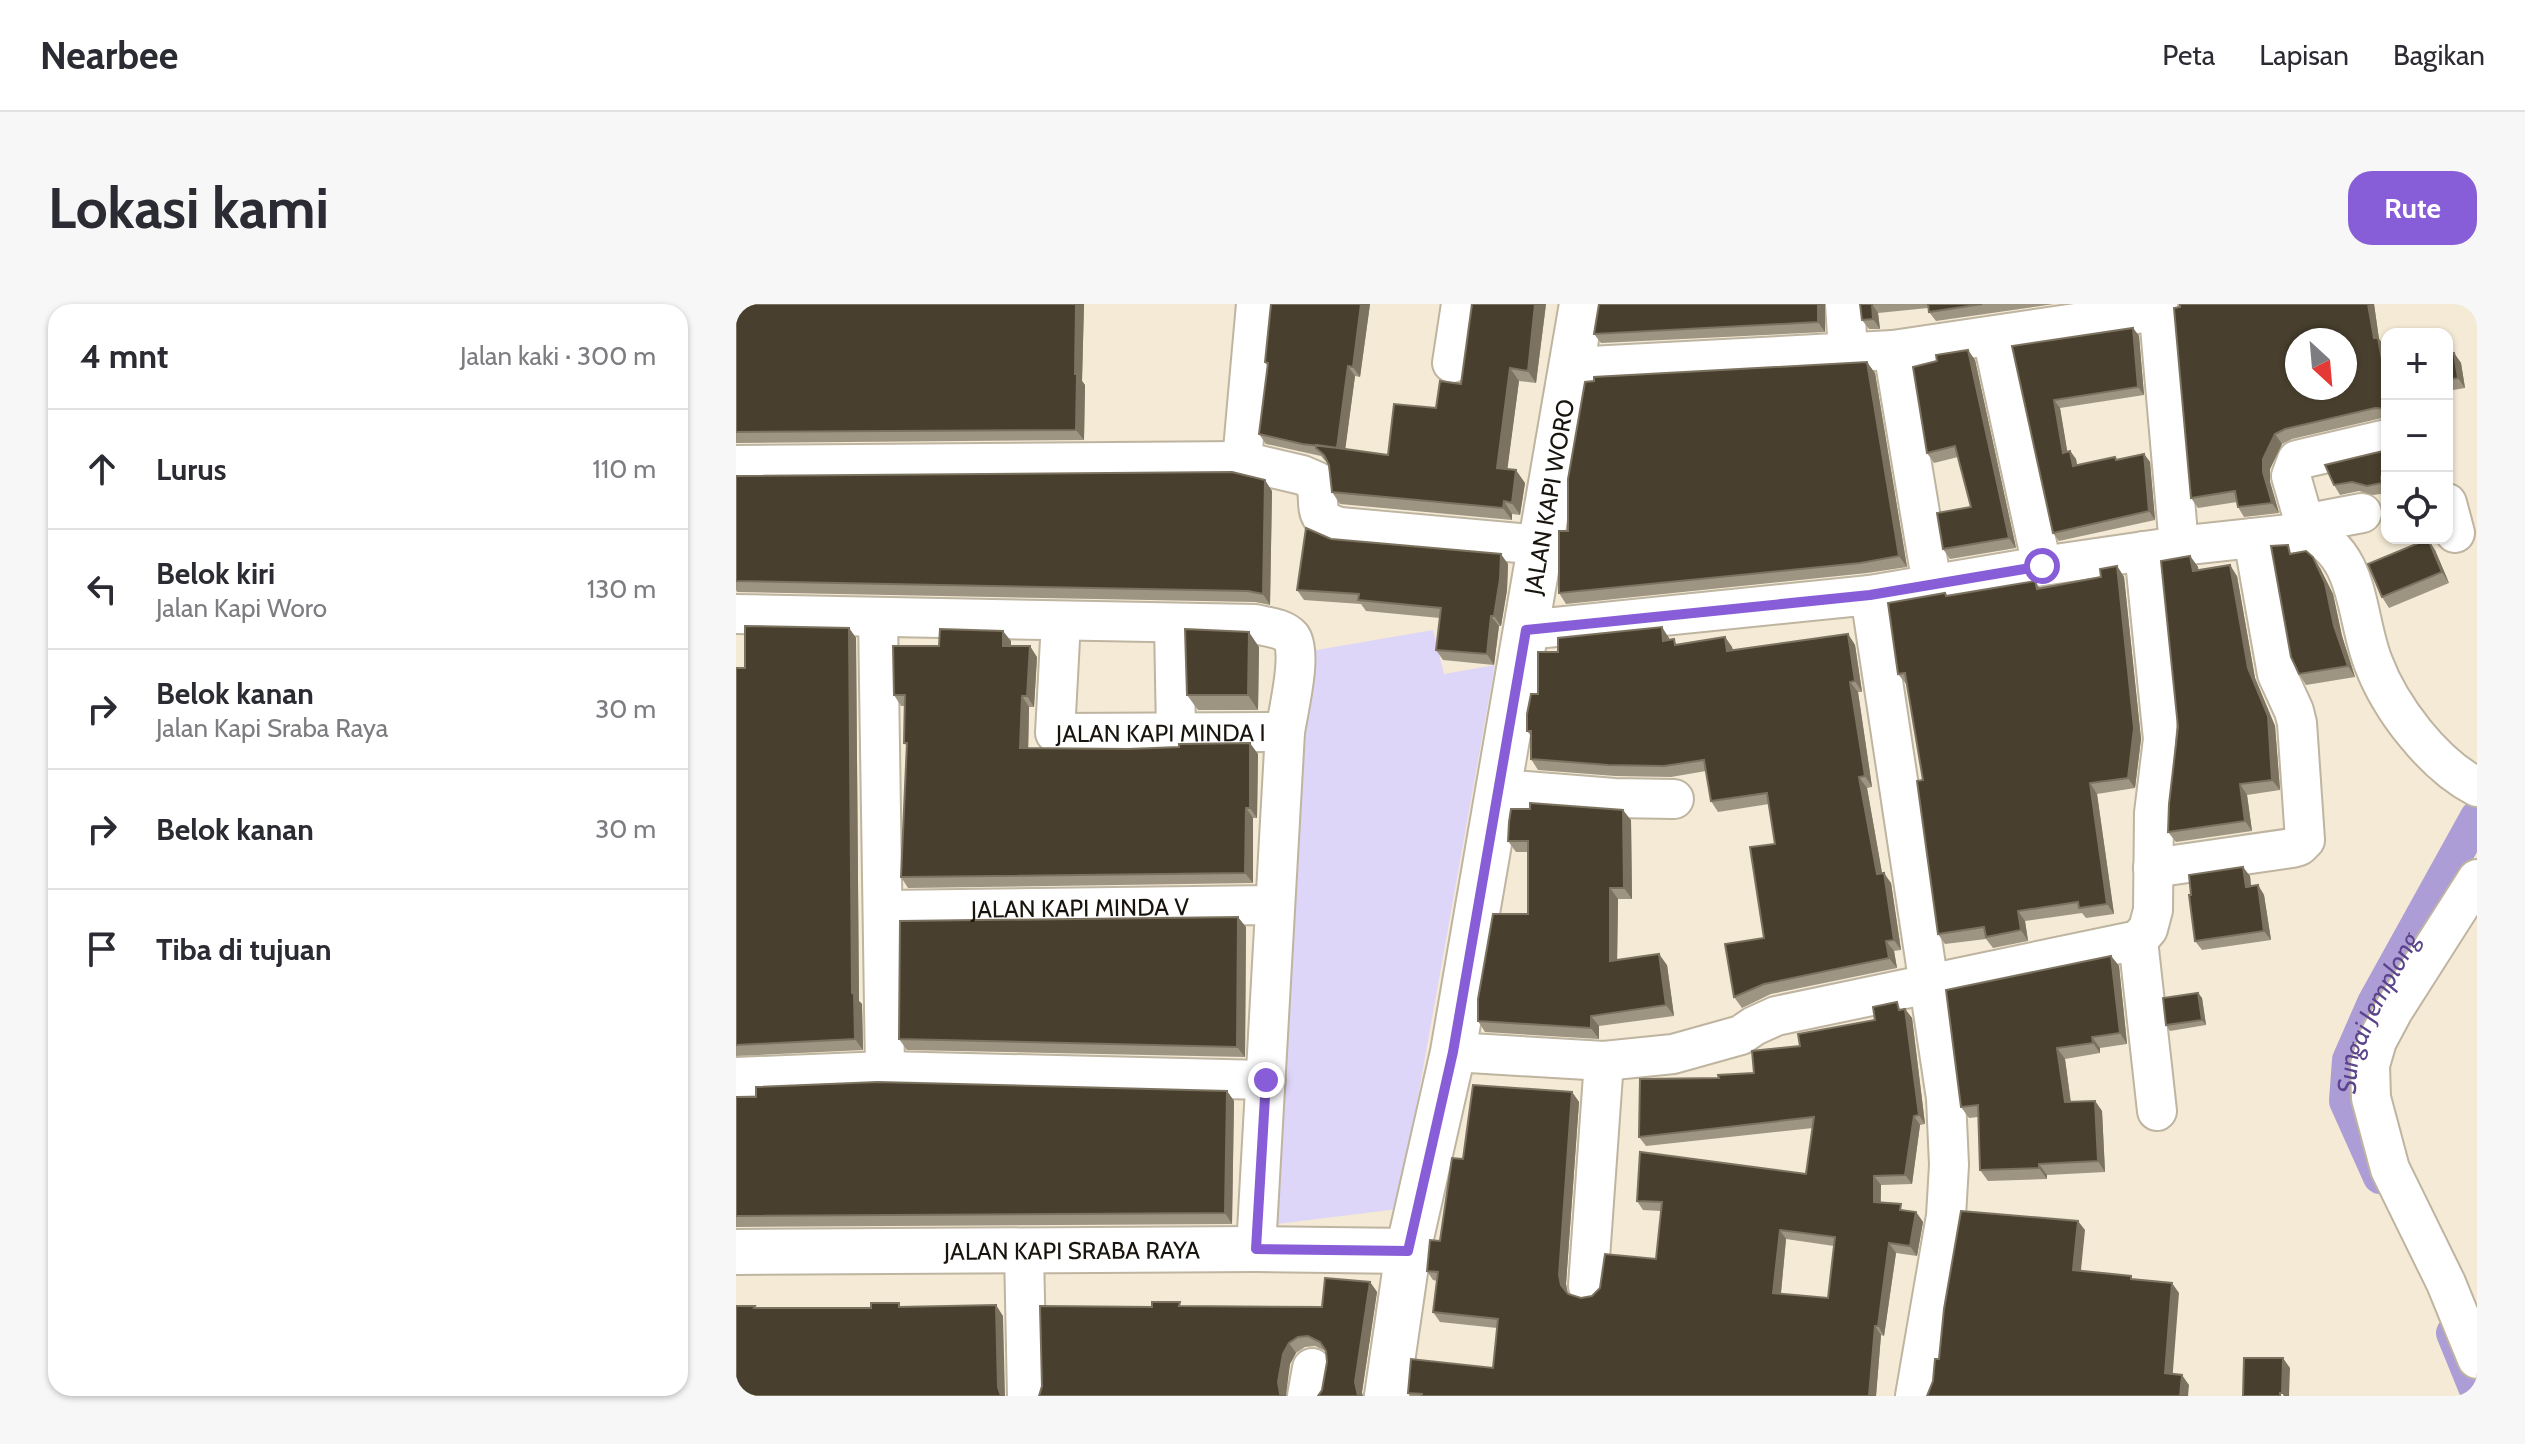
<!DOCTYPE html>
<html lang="id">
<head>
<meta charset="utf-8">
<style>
	body { margin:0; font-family:Cabin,sans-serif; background:#f7f7f7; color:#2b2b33 }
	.controls { position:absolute; right:24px; top:24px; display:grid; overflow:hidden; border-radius:16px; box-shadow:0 2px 6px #0004 }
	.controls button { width:72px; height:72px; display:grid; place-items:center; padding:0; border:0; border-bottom:2px solid #e1e1e2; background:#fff; color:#2b2b33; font:40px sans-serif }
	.compass { position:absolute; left:1549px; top:24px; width:72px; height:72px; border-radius:50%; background:#fff; box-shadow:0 2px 6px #0004; rotate:154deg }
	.stop { position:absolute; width:24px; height:24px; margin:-18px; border:6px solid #885ed8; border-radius:50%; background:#fff }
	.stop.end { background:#885ed8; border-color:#fff; box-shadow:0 2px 8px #0008 }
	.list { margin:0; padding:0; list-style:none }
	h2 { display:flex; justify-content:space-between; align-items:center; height:104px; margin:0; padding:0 32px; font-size:34px }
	h2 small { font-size:26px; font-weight:400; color:#7c7c81 }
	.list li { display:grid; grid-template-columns:52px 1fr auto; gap:24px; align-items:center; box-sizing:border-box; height:120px; padding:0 32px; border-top:2px solid #e1e1e2 }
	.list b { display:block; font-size:30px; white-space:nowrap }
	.list p { margin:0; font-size:26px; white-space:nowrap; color:#7c7c81 }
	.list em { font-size:26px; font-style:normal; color:#7c7c81 }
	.icon { flex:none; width:44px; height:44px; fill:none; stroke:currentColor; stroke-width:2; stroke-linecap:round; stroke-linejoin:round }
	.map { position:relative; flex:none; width:1741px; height:1092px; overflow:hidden; border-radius:24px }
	header { display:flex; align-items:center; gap:48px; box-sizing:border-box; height:112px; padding:0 40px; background:#fff; border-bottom:2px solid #e1e1e2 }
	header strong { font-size:38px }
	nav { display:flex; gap:44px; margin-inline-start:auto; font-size:28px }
	.intro { display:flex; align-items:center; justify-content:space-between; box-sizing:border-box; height:192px; padding:0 48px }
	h1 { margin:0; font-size:56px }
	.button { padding:20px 36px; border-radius:24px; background:#885ed8; color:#fff; font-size:28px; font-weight:700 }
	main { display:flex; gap:48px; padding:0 48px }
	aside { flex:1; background:#fff; border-radius:24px; box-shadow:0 2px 6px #0004 }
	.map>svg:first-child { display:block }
	.green { fill:#ded6f8 }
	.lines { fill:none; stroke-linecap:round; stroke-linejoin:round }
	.canal { stroke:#ac9dd6; stroke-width:34 }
	.street-casing { stroke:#beb4a0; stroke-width:42 }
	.secondary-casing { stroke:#beb4a0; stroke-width:48 }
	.street { stroke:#fff; stroke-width:38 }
	.secondary { stroke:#fff; stroke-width:44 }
	.wall { fill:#9e9482; fill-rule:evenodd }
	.shaded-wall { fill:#7c7260 }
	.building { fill:#483f2e; stroke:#7c7260; stroke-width:2; fill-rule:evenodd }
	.route { stroke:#885ed8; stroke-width:10 }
	.labels { text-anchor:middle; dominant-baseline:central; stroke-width:8; stroke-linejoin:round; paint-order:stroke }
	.street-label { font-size:24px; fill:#19150e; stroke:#f4ead5 }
	.water-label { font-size:26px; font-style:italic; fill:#5b448b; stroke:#f4ead5 }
</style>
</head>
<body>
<header>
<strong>Nearbee</strong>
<nav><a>Peta</a><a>Lapisan</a><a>Bagikan</a></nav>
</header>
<div class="intro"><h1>Lokasi kami</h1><a class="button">Rute</a></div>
<main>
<aside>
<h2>4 mnt<small>Jalan kaki · 300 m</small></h2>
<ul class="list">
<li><svg class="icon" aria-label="ahead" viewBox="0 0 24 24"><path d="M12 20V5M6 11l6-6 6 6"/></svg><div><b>Lurus</b></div><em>110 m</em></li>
<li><svg class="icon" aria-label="left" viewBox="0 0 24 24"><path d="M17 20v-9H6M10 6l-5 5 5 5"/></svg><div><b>Belok kiri</b><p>Jalan Kapi Woro</p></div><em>130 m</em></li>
<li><svg class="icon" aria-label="right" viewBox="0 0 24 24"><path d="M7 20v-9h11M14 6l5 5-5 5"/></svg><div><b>Belok kanan</b><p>Jalan Kapi Sraba Raya</p></div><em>30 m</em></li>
<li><svg class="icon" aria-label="right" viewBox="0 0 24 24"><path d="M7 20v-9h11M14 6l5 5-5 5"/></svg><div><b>Belok kanan</b></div><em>30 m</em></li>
<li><svg class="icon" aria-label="arrive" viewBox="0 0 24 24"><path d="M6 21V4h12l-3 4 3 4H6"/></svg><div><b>Tiba di tujuan</b></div></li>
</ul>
</aside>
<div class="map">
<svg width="1741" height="1092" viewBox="0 0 1741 1092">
	<rect width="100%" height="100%" fill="#f4ead5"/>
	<path class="green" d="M697 326 708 370 759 361 662 905 541 920 543 761 569 348Z"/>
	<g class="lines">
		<g class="canal">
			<path id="s1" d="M1644 873 1610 797 1613 756 1638 699 1741 513"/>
			<path d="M1717 1029 1741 1088"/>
		</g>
		<defs>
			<g id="street">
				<path d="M1109 0 1112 48"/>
				<path d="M1422 0 1443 242"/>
				<path d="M1256 33 1306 262"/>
				<path d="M1157 46 1196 281"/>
				<path d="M716 59 725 0"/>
				<path d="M835 63 1157 46 1421 7"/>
				<path d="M506 157 520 0"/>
				<path d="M0 161 506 157 566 171 580 177C585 203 575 215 604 223L805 241"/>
				<path d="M1711 199 1719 229"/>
				<path d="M1568 220 1626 209"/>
				<path d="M1571 228 1555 172 1561 156 1651 135"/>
				<path d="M1134 291 1210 794 1213 861 1210 912 1179 1092"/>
				<path d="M0 310 519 320C531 323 547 324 555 333 567 347 552 408 549 428L520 945"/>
				<path d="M142 313 149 767"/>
				<path id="s2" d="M325 317 319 429 549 428"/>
				<path d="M438 319 440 429"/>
				<path d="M790 326 1134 291 1306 262 1443 242 1571 228C1625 248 1619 312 1637 358 1654 404 1697 460 1741 483"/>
				<path d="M764 485 878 494 938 495"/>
				<path d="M1417 564 1556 544 1563 542 1569 536 1561 419 1558 407 1541 370 1517 234"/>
				<path d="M1741 575 1657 707 1641 737 1634 761 1635 794 1654 865 1710 979 1741 1055"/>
				<path id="s3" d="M148 606 539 601"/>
				<path d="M1402 636 1421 807"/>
				<path d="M717 748 868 757 937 750 1005 731 1018 722 1040 712 1402 636 1412 625 1417 606 1418 509 1427 435 1408 247"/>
				<path d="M0 773 149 767 530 776"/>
				<path d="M288 947 291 1092"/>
				<path d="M852 982 868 757"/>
				<path d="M571 1092 576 1064"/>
			</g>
			<g id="secondary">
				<path id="s4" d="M0 948 520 945 672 947"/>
				<path id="s5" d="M651 1092 672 947 717 748 846 0"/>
			</g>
		</defs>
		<use href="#street" class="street-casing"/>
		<use href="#secondary" class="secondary-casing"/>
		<use href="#street" class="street"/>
		<use href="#secondary" class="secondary"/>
	</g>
	<path class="wall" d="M0 0H348L346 77 349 81 348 136 0 139Z
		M535 0H634L624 73 619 72 609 145 652 151 810 0 800 79 783 77 771 165 789 179 784 211 776 210V216L604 200 596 188 592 160 585 152 530 140 523 130 532 63 529 58Z
		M863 0H1089V28L865 39 858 30Z
		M1124 0H1318L1200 17 1193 8 1192 4 1142 9 1144 25H1133L1126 16Z
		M1444 0H1638L1643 35 1649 43 1651 54V114H1646L1556 135 1546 140 1534 165V178L1543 209 1508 213 1502 203 1501 198 1462 204 1455 194Z
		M1397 24 1403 32 1408 91 1324 104 1331 148 1334 147 1340 155 1341 162 1382 156 1408 150 1414 158 1419 216 1323 237 1317 229 1276 42Z
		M1718 49 1725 59 1729 84 1711 87V50Z
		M1239 56 1280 244 1214 255 1207 245 1235 203 1222 153 1198 159 1191 149Z
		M1139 69 1171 263 1131 269 830 300 823 289 832 227Z
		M1651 146V189L1637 191 1623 187 1604 191 1598 181Z
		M0 172 536 187 534 301 519 298 1 288 0 286Z
		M595 235 772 260 771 286 765 322H763L758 361 707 356 700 346 704 314 630 307 625 300 568 296 561 286Z
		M1699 246 1713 279 1653 304 1646 293Z
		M1558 249 1584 264 1597 290 1606 332 1619 373 1570 381 1563 370Z
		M1454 252 1462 263V266L1501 272 1519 374 1539 422 1544 486 1511 491 1516 527 1440 538 1432 528Z
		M1381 262 1388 273 1405 435 1399 484 1361 490 1378 610 1350 614 1346 609 1289 617 1292 637 1257 644 1250 635 1209 640 1202 630 1187 476 1171 381 1162 370 1209 289 1212 292 1299 277 1304 284 1365 273Z
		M113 324 120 334 123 697 126 700 127 746 0 752V364H9Z
		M1112 330 1119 341 1126 388H1122L1136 483 1131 484 1146 569 1155 579 1165 646 1158 647 1161 664 1035 690 1006 704 998 693 1028 634 1039 540 1033 500 982 508 975 497 970 467 935 473 879 472 802 466 795 455V432L791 427 802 390 822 348 933 334 934 336 942 341 989 333 996 343 997 346Z
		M275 337V342L301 353 298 403H293L292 444 522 450 521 514H517V579L172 584 165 573 171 442 168 439 169 402H165L158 391 203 342Z
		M523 343 522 406H462L451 391Z
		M895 516 896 595H882L881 655 931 661 938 712 863 722V735L749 728 742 717 792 610V548H780L772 537Z
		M1514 572 1515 582 1522 581 1528 591 1535 636 1466 646 1459 637Z
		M510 623 509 753 171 746 163 735Z
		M1375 652 1383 662 1391 740 1364 744V749L1329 755 1335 798 1359 797 1366 807 1369 868 1311 871V875L1252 877 1244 866 1242 813 1233 814 1225 803Z
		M1462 689 1466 694 1470 721 1434 727 1430 721Z
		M1167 705H1169L1176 714 1189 820 1184 821 1176 880 1145 881V898L1170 907 1180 908 1187 918 1181 952 1160 949 1148 1032 1145 1031 1140 1092H674L672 1089 757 1064 761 1024 704 1018 697 1008 701 977 697 976 691 967 704 937 727 855 836 788 843 798 830 980 832 990 845 994 856 992 920 955 925 907 907 906 901 897 1070 870 1077 824 910 842 903 833 983 774 1018 769 1064 742ZM1050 935 1098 942 1092 994 1045 990Z
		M491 787 498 797 496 920 0 923V793Z
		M634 978 641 988 626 1088 586 1086 591 1058 590 1047 579 1042 569 1043 560 1049 554 1060 549 1088 446 1002 586 1003Z"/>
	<path class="shaded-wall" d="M340 0H348L346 77 349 81 348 136 340 126 339 70Z
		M625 0H634L624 73 617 63Z
		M799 0H810L800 79 792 67Z
		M1082 0H1089V28L1082 18Z
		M1136 0 1142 9 1144 25 1137 15Z
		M1632 0H1638L1643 35 1649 43 1651 67 1647 61 1638 34Z
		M1397 24 1403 32 1408 91 1402 83Z
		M1232 46 1239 56 1280 244 1273 234Z
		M1718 49 1725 59 1729 84 1722 74Z
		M1131 58 1139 69 1171 263 1163 252Z
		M612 62 619 72 608 155 601 145Z
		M774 64 783 77 770 176 761 164Z
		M1318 96 1324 104 1333 157 1327 149Z
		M1539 130 1546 140 1534 165V178L1543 209 1536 199 1527 168V155Z
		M1334 147 1340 155 1343 171 1337 162Z
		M1408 150 1414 158 1419 216 1413 207Z
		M780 166 789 179 784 211 776 199Z
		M1645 173 1651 182V187L1646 179Z
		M529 176 536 187 534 301 527 290Z
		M768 197 776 210V216L767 204Z
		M1692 235 1699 246 1713 279 1706 268Z
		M765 250 772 260 771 286 765 322 758 312Z
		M1454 252 1462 263 1464 278 1457 267Z
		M1577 253 1584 264 1597 290 1606 332 1619 373 1612 362Z
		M1494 261 1501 272 1519 374 1539 422 1544 486 1536 476 1512 364Z
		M1381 262 1388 273 1405 435 1399 484 1392 474Z
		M755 312 763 322 758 361 751 350Z
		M926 323 933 334 934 347 927 337Z
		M113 324 120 334 123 697 126 700 127 746 119 735 116 689Z
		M267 327 275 337V352L267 342Z
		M513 328 523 343 522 406 512 391Z
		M1112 330 1119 341 1126 388 1119 377Z
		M989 333 996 343 999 358 991 347Z
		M294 342 301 353 298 403 291 392Z
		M1114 378 1122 388 1136 483 1129 472Z
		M286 392 293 403 292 455 284 444Z
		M514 439 522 450 521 514 514 504Z
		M1123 473 1131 484 1148 580 1141 570Z
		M1354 479 1361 490 1378 610 1371 600Z
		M1504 480 1511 491 1516 527 1509 517Z
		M510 504 517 514V579L509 569Z
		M887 506 895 516 896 595 888 584Z
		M1507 563 1514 572 1516 592 1510 583Z
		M1148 569 1155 579 1165 646 1158 636Z
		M1522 581 1528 591 1535 636 1528 627Z
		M874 584 882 595 881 667 874 657Z
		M1282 607 1289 617 1292 637 1285 626Z
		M502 613 510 623 509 753 501 743Z
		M1150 637 1158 647 1161 664 1153 654Z
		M923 650 931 661 938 712 930 701Z
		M1375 652 1383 662 1391 740 1384 729Z
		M1462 689 1466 694 1470 721 1466 716Z
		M1169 705 1176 714 1189 820 1183 811Z
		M855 712 863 722V735L855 724Z
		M1356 733 1364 744V749L1357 739Z
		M1321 744 1329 755 1336 809 1329 798Z
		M491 787 498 797 496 920 489 909Z
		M836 788 843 798 830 980 832 991 825 981 823 971Z
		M1359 797 1366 807 1369 868 1362 857Z
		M1178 812 1184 821 1176 880 1169 871Z
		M1303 860 1311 871V875L1303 864Z
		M1138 872 1145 881 1144 907 1138 898Z
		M1180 908 1187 918 1181 952 1174 942Z
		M1342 917 1349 926 1344 976 1337 966Z
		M1044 926 1050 935 1044 998 1037 989Z
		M1153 939 1160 949 1148 1032 1142 1022Z
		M634 978 641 988 626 1088 627 1092H622L619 1078Z
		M1436 979 1443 989 1436 1079 1429 1069Z
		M260 1001 267 1012 269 1092H265L262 1083Z
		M1139 1022 1145 1031 1140 1092H1133Z
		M553 1039 560 1049 554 1060 550 1092H545L544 1090 542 1078 547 1050Z
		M1547 1054 1554 1064 1553 1092H1548L1546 1089Z
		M1446 1071 1453 1081 1452 1092H1444Z"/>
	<path class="building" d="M0 0H340L339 70H341L340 126 0 128Z
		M535 0H625L617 63 612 62 601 144 566 140 523 130 532 59 529 58Z
		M736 0H799L792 67 774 64 761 164 780 166 776 199 768 197 767 204 596 188 593 161 588 151 580 144V141L652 151 658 100 700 104 704 77 725 80Z
		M863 0H1082V18L858 30Z
		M1124 0H1136L1137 15 1126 16Z
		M1192 0H1246L1193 8Z
		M1444 0H1632L1638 34H1642L1647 61 1651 60V86H1649L1651 105 1639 104 1549 125 1539 130 1527 155V168L1536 199 1502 203 1499 187 1455 194 1438 4 1444 3ZM1561 36H1609V84H1561Z
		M1397 24 1402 83 1318 96 1327 149 1334 147 1337 162 1379 153 1380 156 1408 150 1413 207 1317 229 1276 42Z
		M1232 46 1273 234 1207 245 1201 209 1235 203 1219 142 1191 149 1177 63 1201 57 1200 51Z
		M1718 49 1722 74 1711 76V50Z
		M1131 58 1163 252 1124 259 823 289V227H832V175L849 78 858 77V73Z
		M1651 146V172L1645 173 1646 179 1631 182 1616 178 1598 181 1589 161Z
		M496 168 529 176 527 290 512 287 0 277V172Z
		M570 224 595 235 765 250 764 275 758 312H755L751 350 700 346 705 304 622 296 623 290 561 286Z
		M1692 235 1706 268 1646 293 1632 260Z
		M1552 241 1554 250 1570 247 1577 253 1589 279 1598 322 1612 362 1563 370 1555 353 1535 242Z
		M1454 252 1457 267 1494 261 1512 364 1532 412 1536 476 1504 480 1509 517 1432 528 1433 500 1442 423 1425 257Z
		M1381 262 1398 424 1392 474 1354 479 1371 600 1343 604 1342 598 1282 607 1285 626 1250 633 1248 623 1202 630 1181 477 1187 476 1169 369 1162 370 1152 299 1209 289 1210 292 1299 277 1301 285 1365 273 1364 265Z
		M9 322 113 324 116 689 118 690 119 735 0 741V364H9Z
		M926 323 927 337 938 335 939 341 989 333 991 347 1112 330 1119 377 1114 378 1129 472 1123 473 1141 570 1148 569 1158 636 1150 637 1153 654 1028 680 998 693 989 640 1028 634 1014 543 1039 540 1031 489 975 497 968 456 928 462 872 461 795 455V427H791V410L795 390H802V348H822V334Z
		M204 325 267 327V342H294L291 392H286L284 444 393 445 443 443V440L514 439V504H510L509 569 165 573 171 439H168L169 391H158L157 342H203Z
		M449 325 513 328 512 391H451Z
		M794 499 887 506 888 584H874V657L923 650 930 701 855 712V724L742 717V695L757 610H792V537H772L773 518 775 505H794Z
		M1507 563 1510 583 1522 581 1528 627 1459 637 1453 591H1455L1453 571Z
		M502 613 501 743 163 735 164 617Z
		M1375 652 1384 729 1356 733 1357 739 1321 744 1329 798 1359 797 1362 857 1303 860V864L1244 866 1242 801 1225 803 1210 686Z
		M1462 689 1466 716 1430 721 1427 694Z
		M1161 698 1163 706 1169 705 1183 811 1178 812 1169 871 1138 872V898L1165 900 1164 906 1180 908 1174 942 1153 939 1142 1022H1139L1133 1092H686V1090L672 1089 675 1055 757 1064 762 1015 697 1008 702 968 691 967 694 936 704 937 716 854 727 855 737 781 836 788 823 971 825 981 832 990 845 994 856 992 864 984 869 950 920 955 926 898 901 897 904 848 1070 870 1078 813 903 833 904 775 983 774 982 771 1018 769 1016 747 1064 742 1062 730 1139 716 1137 703ZM1044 926 1099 933 1092 994 1037 989Z
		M142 778 491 787 489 909 0 912V793H20V783Z
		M1225 907 1342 917 1337 966 1395 972V975L1436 979 1429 1069 1446 1071 1444 1092H1191L1197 1077 1199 1055H1203L1208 1005Z
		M589 974 634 978 619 1078 622 1092H582L586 1086 591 1058 590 1047 584 1038 572 1032 562 1033 553 1039 547 1050 542 1078 544 1090 545 1092H303L306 1082 304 1002 416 1003V998H444L443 1002 586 1003Z
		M135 999H163V1003L260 1001 262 1083 265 1092H0V1002H19L18 1004H135Z
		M1508 1054H1547L1546 1089H1544V1092H1507Z"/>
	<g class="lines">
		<path class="route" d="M530 776 520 945 672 947 717 748 790 326 1134 291 1306 262"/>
	</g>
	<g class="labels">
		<g class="street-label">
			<text stroke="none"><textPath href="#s5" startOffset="914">JALAN KAPI WORO</textPath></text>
			<text stroke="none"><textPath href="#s2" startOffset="218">JALAN KAPI MINDA I</textPath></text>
			<text stroke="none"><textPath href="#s3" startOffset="196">JALAN KAPI MINDA V</textPath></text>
			<text stroke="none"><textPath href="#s4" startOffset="336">JALAN KAPI SRABA RAYA</textPath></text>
		</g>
		<g class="water-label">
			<text stroke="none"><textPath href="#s1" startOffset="178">Sungai Jemplong</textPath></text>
		</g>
	</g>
</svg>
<div class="controls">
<button>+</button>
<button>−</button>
<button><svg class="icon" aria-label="locate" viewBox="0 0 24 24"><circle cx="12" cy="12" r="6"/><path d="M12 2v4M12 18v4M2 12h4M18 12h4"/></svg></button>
</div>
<svg class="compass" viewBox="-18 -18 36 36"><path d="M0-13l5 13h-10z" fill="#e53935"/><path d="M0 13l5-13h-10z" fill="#7c7c81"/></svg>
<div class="stop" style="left:1306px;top:262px"></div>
<div class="stop end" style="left:530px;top:776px"></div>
</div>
</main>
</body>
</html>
